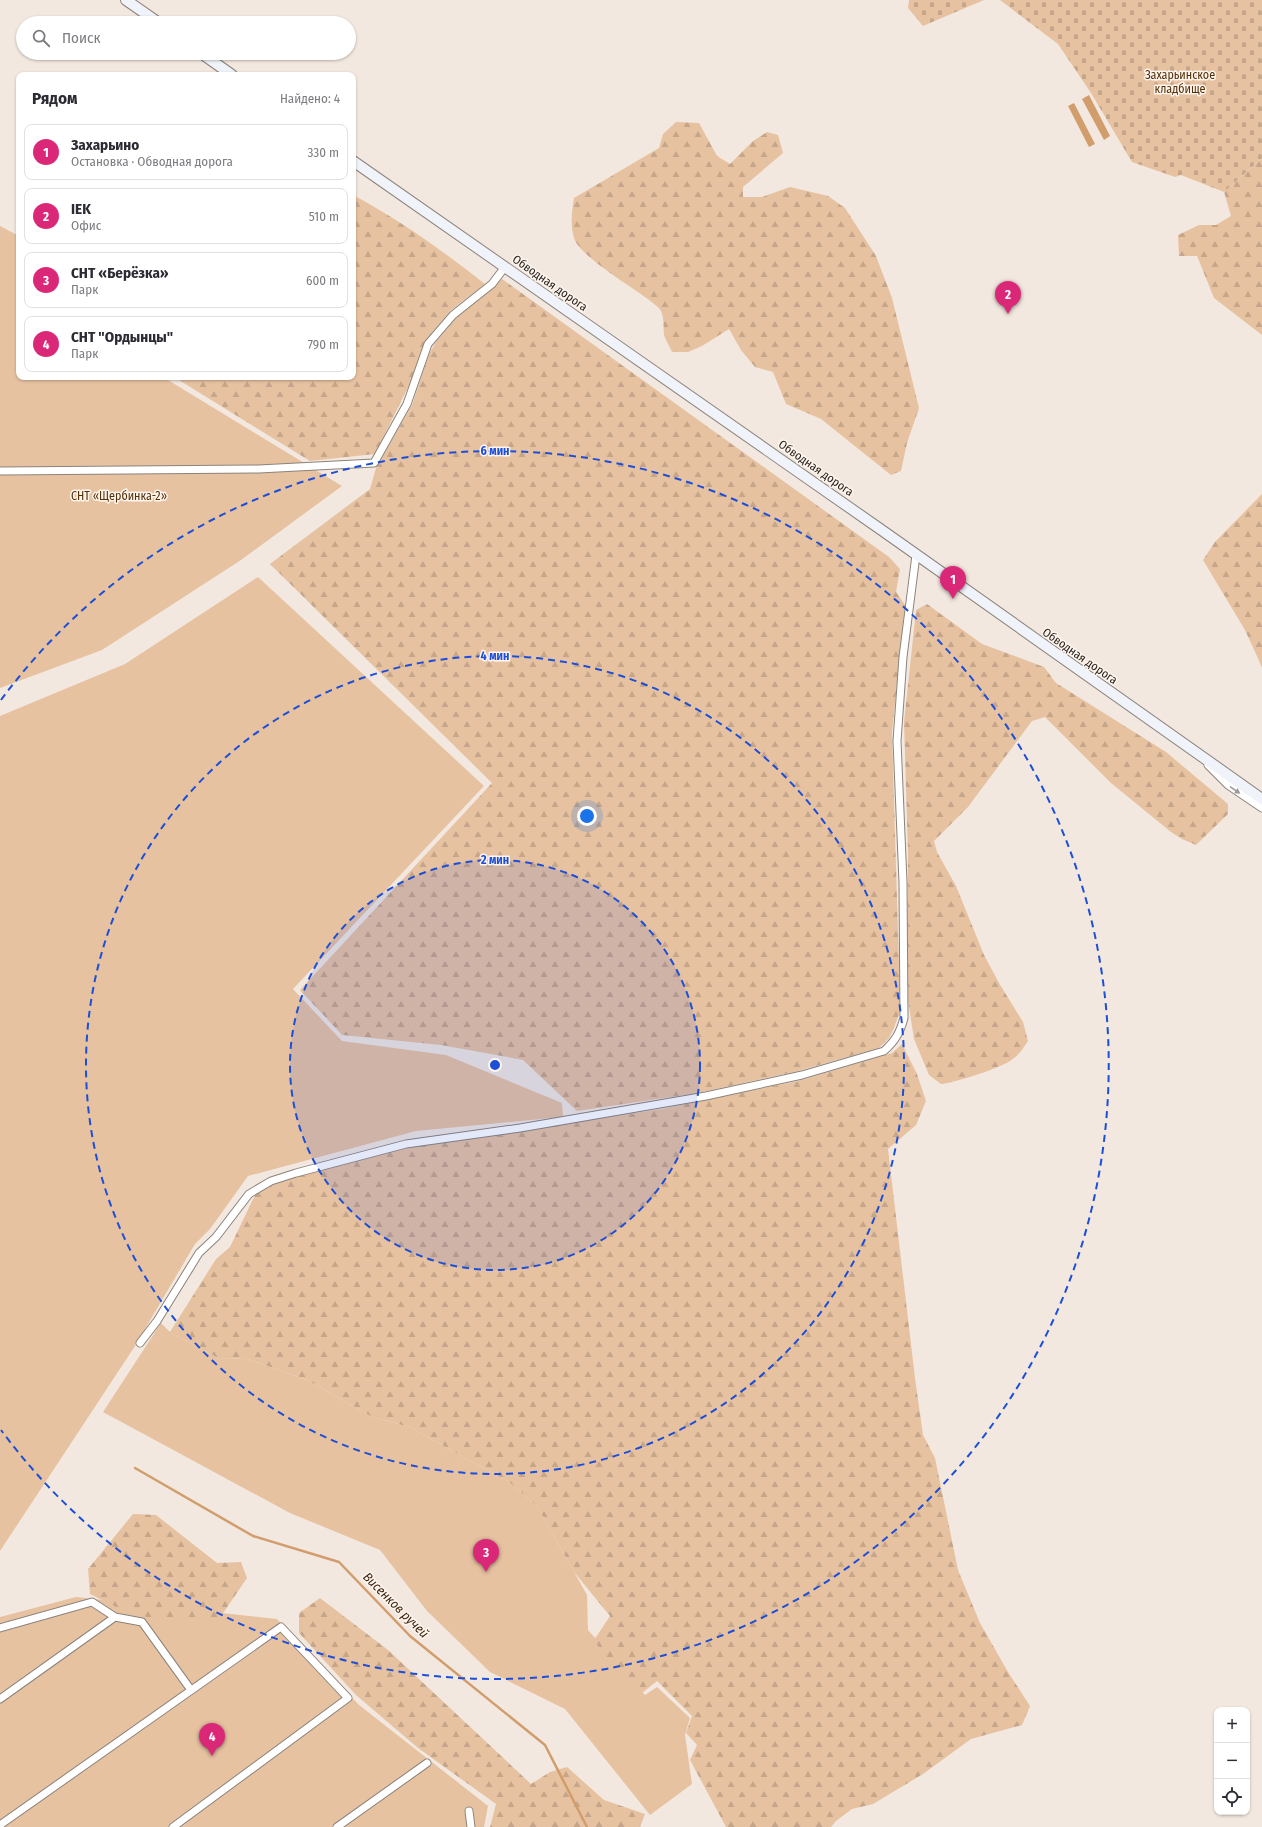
<!DOCTYPE html>
<html lang="ru">
<head>
<meta charset="utf-8">
<style>
	body { margin:0; font-family:"Fira Sans Condensed",sans-serif; background:#f7f7f7; color:#2b2b33 }
	.controls { position:absolute; right:12px; bottom:12px; display:grid; overflow:hidden; border-radius:8px; box-shadow:0 1px 3px #0004 }
	.controls button { width:36px; height:36px; display:grid; place-items:center; padding:0; border:0; border-bottom:1px solid #e1e1e2; background:#fff; color:#2b2b33; font:20px sans-serif }
	.you { position:absolute; left:587px; top:816px; width:14px; height:14px; margin:-10px; border:3px solid #fff; border-radius:50%; background:#1a73e8; box-shadow:0 0 0 6px #1a73e833 }
	.badge { display:grid; place-items:center; width:26px; height:26px; border-radius:50%; background:#db2777; color:#fff; font-size:13px; font-weight:700 }
	.pin { position:absolute; translate:-50% -33px; filter:drop-shadow(0 1px 2px #0008) }
	.pin::after { content:''; position:absolute; top:21px; width:14px; height:12px; background:inherit; clip-path:polygon(0 0,100% 0,50% 100%) }
	.list { margin:0; padding:0; list-style:none }
	h2 { display:flex; justify-content:space-between; align-items:center; height:52px; margin:0; padding:0 16px; font-size:17px }
	h2 small { font-size:13px; font-weight:400; color:#7c7c81 }
	.list li { display:grid; grid-template-columns:26px 1fr auto; gap:12px; align-items:center; box-sizing:border-box; height:56px; margin:0 8px 8px; padding:0 8px; border:1px solid #e1e1e2; border-radius:8px }
	.list b { display:block; font-size:15px; white-space:nowrap }
	.list p { margin:0; font-size:13px; white-space:nowrap; color:#7c7c81 }
	.list em { font-size:13px; font-style:normal; color:#7c7c81 }
	.icon { flex:none; width:22px; height:22px; fill:none; stroke:currentColor; stroke-width:2; stroke-linecap:round; stroke-linejoin:round }
	.map { position:relative; flex:none; width:1262px; height:1827px; overflow:hidden }
	.search { position:absolute; background:#fff; box-shadow:0 1px 3px #0004; left:16px; top:16px; width:340px; height:44px; display:flex; align-items:center; gap:10px; box-sizing:border-box; padding:0 14px; border-radius:22px; color:#7c7c81; font-size:15px }
	.panel { position:absolute; background:#fff; box-shadow:0 1px 3px #0004; left:16px; top:72px; width:340px; height:308px; border-radius:8px }
	.map>svg:first-child { display:block }
	.green { fill:#e7c2a1 }
	.forest { fill:url(#forest-firs) }
	.cemetery { fill:url(#cemetery-stones) }
	.water { fill:#d29d6d }
	.lines { fill:none; stroke-linecap:round; stroke-linejoin:round }
	.stream { stroke:#d29d6d; stroke-width:2.5 }
	.minor-casing { stroke:#8b837b; stroke-width:9 }
	.secondary-casing { stroke:#8b837b; stroke-width:12 }
	.minor { stroke:#fff; stroke-width:7 }
	.secondary { stroke:#f0f3f9; stroke-width:10 }
	.oneway { fill:#9c9a99 }
	.ring { fill:none; stroke:#1d4ed8; stroke-width:2; stroke-dasharray:7 5 }
	.labels { text-anchor:middle; dominant-baseline:central; stroke-width:3; stroke-linejoin:round; paint-order:stroke }
	.park-label { font-size:12px; fill:#522f07; stroke:#fff5ed }
	.street-label { font-size:12px; fill:#221f1c; stroke:#fff5ed }
	.water-label { font-size:13px; font-style:italic; fill:#3b250f; stroke:#fff5ed }
	.centre { fill:#1d4ed8; stroke:#fff5ed; stroke-width:2 }
	.ring-label { font-size:12px; text-anchor:middle; font-weight:bold; fill:#1d4ed8; stroke:#fff5ed; stroke-width:3; stroke-linejoin:round; paint-order:stroke }
</style>
</head>
<body>
<div class="map">
<svg width="1262" height="1827" viewBox="0 0 1262 1827">
	<defs>
		<pattern id="forest-firs" width="22" height="20" patternUnits="userSpaceOnUse"><rect width="22" height="20" fill="#e7c2a1"/><path d="M5 1l3.5 6h-7zM16 11l3.5 6h-7z" fill="#c6a68a"/></pattern>
		<pattern id="cemetery-stones" width="16" height="16" patternUnits="userSpaceOnUse"><rect width="16" height="16" fill="#e7c2a1"/><path d="M2 7V4a2 2 0 0 1 4 0v3zM10 15v-3a2 2 0 0 1 4 0v3z" fill="#c6a68a"/></pattern>
	</defs>
	<rect width="100%" height="100%" fill="#f2e8df"/>
	<path class="green" d="M0 226 19 236V377H163L342 486 241 560 102 650 0 688Z
		M258 577 484 786 293 989 342 1041 446 1055 562 1103 563 1117 416 1131 248 1176 210 1229 195 1244 135 1346 0 1551V716L125 664Z
		M161 1323 170 1332 218 1358 248 1359 307 1380 372 1417 409 1427 509 1482 537 1506 587 1595 588 1630 645 1695 657 1687 690 1718 685 1735 692 1784 650 1815 565 1709 490 1672 427 1611 380 1550 290 1513 103 1412Z
		M76 1597 277 1619 359 1705 488 1806 484 1827H4L0 1819V1617Z"/>
	<path class="forest" d="M676 122 699 123 717 156 730 164 753 141 767 132 778 135 783 153 743 187V197H762L790 187 828 196 845 208 876 256 892 298 919 408 907 443 901 471 891 475 821 419 786 404 773 372 755 367 741 350 729 329 702 346 688 352H672C670 347 666 341 664 335 663 327 665 315 659 308 641 291 581 259 574 238 570 224 572 211 574 198L659 148 663 134Z
		M1262 158V335L1214 298 1197 256H1179L1178 235 1199 225H1216L1231 216 1224 192Z
		M353 195C400 220 443 251 485 284L450 311 429 336 415 373 375 454 310 461 174 377H353Z
		M502 279 889 557 900 569 896 592 905 605 892 733 900 999 899 1014 894 1028 889 1038 879 1048 798 1071 698 1093 577 1111 523 1060 441 1045 342 1035 300 990 492 783 270 564 370 489 376 468 412 405 429 354 436 342 459 315Z
		M1262 494V667L1245 630 1203 560 1215 542Z
		M927 604 982 644 1044 667 1056 683 1166 752 1228 804V814L1196 845 1182 839 1171 832 1111 783 1045 717 1032 721 968 807 934 841 937 852 956 886 984 955 999 983 1023 1022 1028 1041C1024 1047 1020 1054 1014 1058 1005 1067 954 1083 941 1084L929 1075 914 1039 907 994 908 853 904 722 916 610Z
		M902 1044 917 1074 926 1101 916 1125 888 1149 915 1378 923 1435 935 1458 958 1570 980 1623 1008 1672 1030 1706 1022 1725 971 1739 923 1774 873 1804 852 1809 836 1821 831 1827H726L690 1760 697 1745 686 1733 692 1716 657 1681 642 1693 609 1663 594 1640 610 1616 574 1572 537 1506 509 1482 409 1427 372 1417 307 1380 248 1359 218 1358 170 1332 216 1259 230 1247 255 1195 279 1181 395 1150 661 1109 798 1081 892 1053Z
		M133 1514 156 1515 217 1563 241 1562 247 1578 217 1622 156 1620 116 1607 90 1594 88 1569Z
		M320 1598 388 1650 531 1784 550 1772 567 1767 604 1800 645 1814 640 1827H490L496 1804 418 1748 356 1695 299 1633V1613Z"/>
	<path class="cemetery" d="M909 0H984L923 26 908 8Z
		M1000 0H1262V158L1224 192 1181 175 1175 177 1132 162 1091 93 1058 44Z"/>
	<path class="water" d="M1089 95 1110 136 1104 140 1082 99Z
		M1074 103 1095 144 1089 147 1068 106Z"/>
	<g class="lines">
		<path class="stream" d="M135 1468 253 1536 339 1562 410 1636 545 1745 587 1827"/>
		<defs>
			<path id="minor" d="M0 471 259 469 374 463 407 404 428 344 453 315 492 284 505 267
				M1208 765 1228 785 1262 808
				M140 1343 157 1321 199 1253 216 1237 249 1194 271 1181 296 1173 406 1144 520 1128 706 1096 802 1075 884 1051C895 1041 900 1033 904 1018L903 882 897 741 903 657 916 555
				M0 1628 92 1602 115 1617
				M0 1699 115 1617 142 1622 191 1690
				M469 1811 471 1827
				M0 1825 281 1627 348 1698 173 1827
				M337 1827 427 1763"/>
			<path id="secondary" d="M126 0 159 23
				M201 53 232 75
				M353 161 883 531 1262 799"/>
		</defs>
		<use href="#minor" class="minor-casing"/>
		<use href="#secondary" class="secondary-casing"/>
		<use href="#minor" class="minor"/>
		<use href="#secondary" class="secondary"/>
	</g>
	<defs><path id="oneway-solid" d="M-6-.8H1V-3.2L6.5 0L1 3.2V.8H-6Z"/></defs>
	<use class="oneway" href="#oneway-solid" transform="translate(1235 790) rotate(34)"/>
	<circle cx="495" cy="1065" r="205" fill="#1d4ed8" fill-opacity=".12"/>
	<g class="ring">
		<circle cx="495" cy="1065" r="205"/>
		<circle cx="495" cy="1065" r="409"/>
		<path d="M1 700A614 614 0 1 1 1 1430"/>
	</g>
	<g class="labels">
		<g class="park-label">
			<text x="1180" y="75">Захарьинское<tspan x="1180" dy="14">кладбище</tspan></text>
			<text x="119" y="496">СНТ «Щербинка-2»</text>
		</g>
		<g class="street-label">
			<text transform="translate(550 283) rotate(35)">Обводная дорога</text>
			<text transform="translate(816 468) rotate(35)">Обводная дорога</text>
			<text transform="translate(1080 656) rotate(35)">Обводная дорога</text>
		</g>
		<g class="water-label">
			<text transform="translate(396 1605) rotate(45)">Висенков ручей</text>
		</g>
	</g>
	<circle cx="495" cy="1065" r="6" class="centre"/>
	<g class="ring-label">
		<text x="495" y="455">6 мин</text>
		<text x="495" y="660">4 мин</text>
		<text x="495" y="864">2 мин</text>
	</g>
</svg>
<div class="controls">
<button>+</button>
<button>−</button>
<button><svg class="icon" aria-label="locate" viewBox="0 0 24 24"><circle cx="12" cy="12" r="6"/><path d="M12 2v4M12 18v4M2 12h4M18 12h4"/></svg></button>
</div>
<div class="you"></div>
<div class="pin badge" style="left:953px;top:599px">1</div>
<div class="pin badge" style="left:1008px;top:314px">2</div>
<div class="pin badge" style="left:486px;top:1572px">3</div>
<div class="pin badge" style="left:212px;top:1756px">4</div>
<div class="search"><svg class="icon" aria-label="search" viewBox="0 0 24 24"><circle cx="10" cy="10" r="6"/><path d="M15 15l6 6"/></svg>Поиск</div>
<section class="panel">
<h2>Рядом<small>Найдено: 4</small></h2>
<ul class="list">
<li><span class="badge">1</span><div><b>Захарьино</b><p>Остановка · Обводная дорога</p></div><em>330 m</em></li>
<li><span class="badge">2</span><div><b>IEK</b><p>Офис</p></div><em>510 m</em></li>
<li><span class="badge">3</span><div><b>СНТ «Берёзка»</b><p>Парк</p></div><em>600 m</em></li>
<li><span class="badge">4</span><div><b>СНТ &quot;Ордынцы&quot;</b><p>Парк</p></div><em>790 m</em></li>
</ul>
</section>
</div>
</body>
</html>
